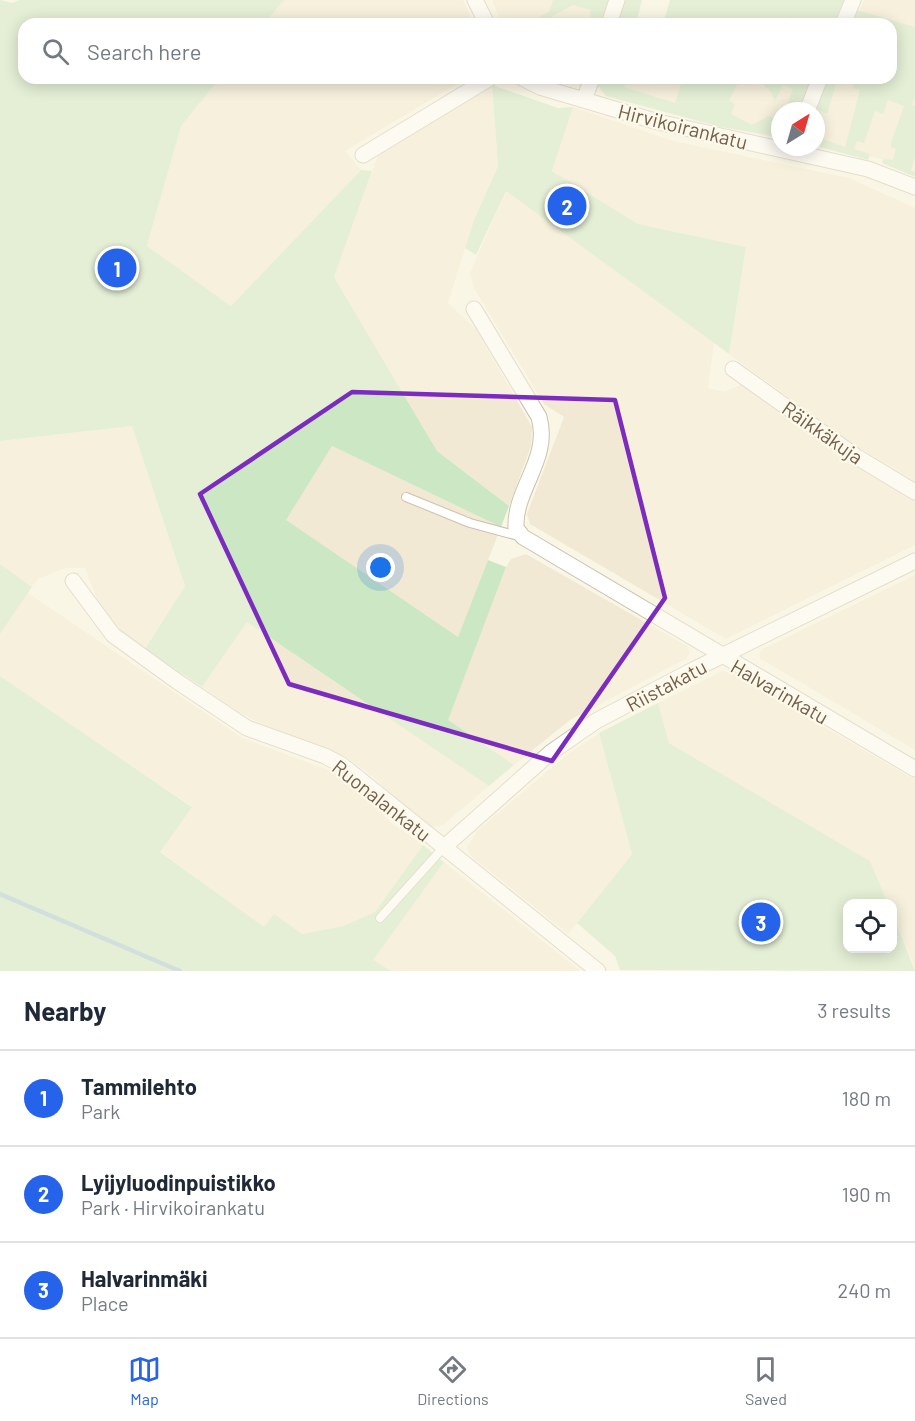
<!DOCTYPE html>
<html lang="en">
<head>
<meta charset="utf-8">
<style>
	body { margin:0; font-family:Barlow,sans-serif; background:#f2f2f3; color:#1f2937 }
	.controls { position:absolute; right:18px; bottom:18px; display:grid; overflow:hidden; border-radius:12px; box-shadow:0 3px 15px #0003 }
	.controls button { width:54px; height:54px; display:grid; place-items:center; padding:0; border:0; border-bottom:2px solid #e0e1e3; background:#fff; color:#1f2937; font:30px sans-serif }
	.compass { position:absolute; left:771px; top:102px; width:54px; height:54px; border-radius:50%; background:#fff; box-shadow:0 3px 15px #0003; rotate:37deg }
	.you { position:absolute; left:381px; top:568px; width:21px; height:21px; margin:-15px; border:4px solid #fff; border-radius:50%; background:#1a73e8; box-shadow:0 0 0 9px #1a73e833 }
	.badge { display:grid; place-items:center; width:39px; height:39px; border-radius:50%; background:#2563eb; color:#fff; font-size:20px; font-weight:700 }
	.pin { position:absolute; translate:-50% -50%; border:3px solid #fff; box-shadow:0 2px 6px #0006 }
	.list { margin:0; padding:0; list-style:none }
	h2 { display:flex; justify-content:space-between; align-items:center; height:78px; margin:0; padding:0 24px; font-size:26px }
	h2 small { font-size:20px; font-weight:400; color:#747a83 }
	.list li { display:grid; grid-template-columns:39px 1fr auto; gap:18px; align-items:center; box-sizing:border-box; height:96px; padding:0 24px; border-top:2px solid #e0e1e3 }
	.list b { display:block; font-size:22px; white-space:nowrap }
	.list p { margin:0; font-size:20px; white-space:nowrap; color:#747a83 }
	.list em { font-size:20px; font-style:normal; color:#747a83 }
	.icon { flex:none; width:33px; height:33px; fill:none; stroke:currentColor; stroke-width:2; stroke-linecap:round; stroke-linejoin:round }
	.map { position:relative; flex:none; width:915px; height:971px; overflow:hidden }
	.search { position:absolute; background:#fff; box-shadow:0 3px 15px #0003; left:18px; right:18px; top:18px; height:66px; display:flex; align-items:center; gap:15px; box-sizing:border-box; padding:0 21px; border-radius:18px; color:#747a83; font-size:22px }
	.sheet { height:366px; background:#fff }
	nav { display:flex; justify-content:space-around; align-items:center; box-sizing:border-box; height:84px; border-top:2px solid #e0e1e3; background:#fff; font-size:16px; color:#747a83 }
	nav a { display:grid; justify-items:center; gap:3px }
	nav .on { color:#2563eb }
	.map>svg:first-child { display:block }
	.residential { fill:#f1e9d3 }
	.green { fill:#cce7c4 }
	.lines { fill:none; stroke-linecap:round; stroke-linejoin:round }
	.stream { stroke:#a2c3d3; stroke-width:4.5 }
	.service-casing { stroke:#cdc1af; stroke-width:10 }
	.minor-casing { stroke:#cdc1af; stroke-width:17 }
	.service { stroke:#fff; stroke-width:8 }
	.minor { stroke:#fff; stroke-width:15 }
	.marked { fill:none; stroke:#7b2cbf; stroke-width:4.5; stroke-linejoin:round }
	.labels { text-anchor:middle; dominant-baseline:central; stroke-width:4.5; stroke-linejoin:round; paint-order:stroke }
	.street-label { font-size:20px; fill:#715f4c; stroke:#fef9ea }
</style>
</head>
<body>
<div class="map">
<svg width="915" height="971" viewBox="0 0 915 971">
	<rect width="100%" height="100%" fill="#faf6e5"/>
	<path class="residential" d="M284 0H463L474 24H264Z
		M492 0H607L599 24H502Z
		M864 0H915V172L887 160 816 145V113L831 78H891V24H854Z
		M220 78H467L345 151 361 170 231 306 147 247 181 126Z
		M603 78H810L796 111H780V137H774L721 127 606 96 600 90Z
		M492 85 498 166 474 220 448 303 476 329 532 427 531 446 509 506 437 451 334 277 379 153Z
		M573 107 673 141 849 178 915 208V481L853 444 729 354 746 247 638 224 552 171Z
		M506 191 714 343 708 388 724 392 742 384 843 458 915 501V545L726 639 530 524 527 514 564 417 544 404 474 288 470 273Z
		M132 426 185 586 145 649 124 634 101 609 85 568H65L38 579 32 587 0 564V441Z
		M332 446 501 527 458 637 285 520Z
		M526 554 687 646 690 652 687 658 570 720 514 765 447 720 506 567 511 559Z
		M915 575V750L761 659 759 654 763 649Z
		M28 593 242 738 336 773 359 789 390 822 423 845 375 912 343 926 302 934 264 928 160 851 192 806 0 676V634Z
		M247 622 489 786 443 825 433 827 399 804 377 780 347 757 257 722 237 711 202 687Z
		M722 671 734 674 915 780V968L893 914 892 904 888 903 870 861 669 743 658 703Z
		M599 733 632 854 568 934 471 856 467 848 477 831 568 754Z
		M444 862 580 971H391L372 960Z"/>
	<path class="green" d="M0 0 12 3 20 0H284L264 24H24V78H220L181 126 147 246 231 306 361 170 372 171 334 277 437 451 509 506 501 527 332 446 286 520 458 637 488 560 506 567 448 720 514 765 489 786 247 622 202 687 145 649 185 586 132 426 0 441Z
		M553 0H611L604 20 590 17 591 10 573 5 551 17 564 24H527L529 17 538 20 540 16 549 12Z
		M623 0H642L636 24H615Z
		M670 0H848L838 24H797L786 17 782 24H663Z
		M857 10 915 27V97L912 105 915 106V156L911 170 915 172V177L882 163 883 159 893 160 896 149 891 147V143L904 106 888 100 883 114 875 111 864 143 857 141 854 149 870 154 868 160 816 146V133L822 139 845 147 860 90 852 88 856 79 853 78H891V24H849Z
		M597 78H627L624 87 675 103 683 78H759L756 84 752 82 751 85 739 81 729 101 735 104 731 114 752 125 768 116 780 119V137L721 127 606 96 600 87 595 86Z
		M762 78H815L801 111 785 110 793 89 783 85 775 101 769 89 764 87 767 80Z
		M826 78H838L827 114 821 111 818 119 816 111H812Z
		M492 85 558 108 573 107 552 171 638 224 746 247 729 354 506 191 476 255 465 248 474 220 498 166Z
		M0 564 32 587 0 634Z
		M0 676 192 807 160 852 264 927 274 914 302 934 343 926 375 912 423 845 444 862 373 960 391 971H0Z
		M658 703 669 743 870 861 888 903 848 904V948H892L893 914 915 971 620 970 615 956 577 923 632 854 599 733Z"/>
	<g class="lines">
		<path class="stream" d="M0 894 180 971"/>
		<defs>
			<path id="service" d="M406 497 470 523 522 537
				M380 918 443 848"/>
			<path id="minor" d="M475 0 487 24
				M609 24 617 0
				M843 24 853 0
				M522 78 540 87 658 122 868 169 915 187
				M584 100 592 78
				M807 111 820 78
				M363 155 490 78
				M474 309 539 417C551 459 514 489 516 528L523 537 915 769
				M733 369 857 457 915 492
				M73 581 113 635 178 682 247 728 325 756 342 765 598 971
				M443 848 550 753 596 721 693 670 915 561"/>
		</defs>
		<use href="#service" class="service-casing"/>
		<use href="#minor" class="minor-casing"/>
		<use href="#service" class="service"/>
		<use href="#minor" class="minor"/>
	</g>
	<path d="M0 0H915V971H0ZM352 392 615 400 665 598 552 761 289 684 200 494Z" fill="#faf6e5" fill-opacity=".55" fill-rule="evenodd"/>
	<path class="marked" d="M352 392 615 400 665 598 552 761 289 684 200 494Z"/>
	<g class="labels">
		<g class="street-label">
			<text transform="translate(683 126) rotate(14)">Hirvikoirankatu</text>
			<text transform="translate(823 432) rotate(35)">Räikkäkuja</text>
			<text transform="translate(666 685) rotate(-28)">Riistakatu</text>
			<text transform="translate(780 691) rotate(30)">Halvarinkatu</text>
			<text transform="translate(382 800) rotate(38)">Ruonalankatu</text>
		</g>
	</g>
</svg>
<div class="controls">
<button><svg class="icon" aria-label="locate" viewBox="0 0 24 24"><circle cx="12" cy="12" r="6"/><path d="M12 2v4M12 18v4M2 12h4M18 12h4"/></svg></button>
</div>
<svg class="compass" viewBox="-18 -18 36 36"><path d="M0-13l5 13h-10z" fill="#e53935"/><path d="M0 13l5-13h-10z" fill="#747a83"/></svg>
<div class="you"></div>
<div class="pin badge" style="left:117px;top:268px">1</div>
<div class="pin badge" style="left:567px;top:206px">2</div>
<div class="pin badge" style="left:761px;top:922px">3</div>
<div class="search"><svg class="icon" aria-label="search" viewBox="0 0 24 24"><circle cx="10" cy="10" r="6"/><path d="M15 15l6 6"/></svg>Search here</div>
</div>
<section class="sheet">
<h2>Nearby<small>3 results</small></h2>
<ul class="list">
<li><span class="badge">1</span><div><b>Tammilehto</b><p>Park</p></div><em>180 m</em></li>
<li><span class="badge">2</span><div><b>Lyijyluodinpuistikko</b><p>Park · Hirvikoirankatu</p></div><em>190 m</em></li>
<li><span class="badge">3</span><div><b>Halvarinmäki</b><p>Place</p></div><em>240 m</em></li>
</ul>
</section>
<nav>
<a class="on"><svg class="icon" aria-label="map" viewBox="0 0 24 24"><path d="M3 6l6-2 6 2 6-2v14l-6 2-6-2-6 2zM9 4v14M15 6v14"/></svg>Map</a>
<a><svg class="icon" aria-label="directions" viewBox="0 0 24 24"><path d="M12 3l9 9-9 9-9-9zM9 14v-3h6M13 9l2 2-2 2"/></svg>Directions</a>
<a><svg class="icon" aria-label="saved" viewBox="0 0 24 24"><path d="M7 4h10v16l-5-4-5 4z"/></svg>Saved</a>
</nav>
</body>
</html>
